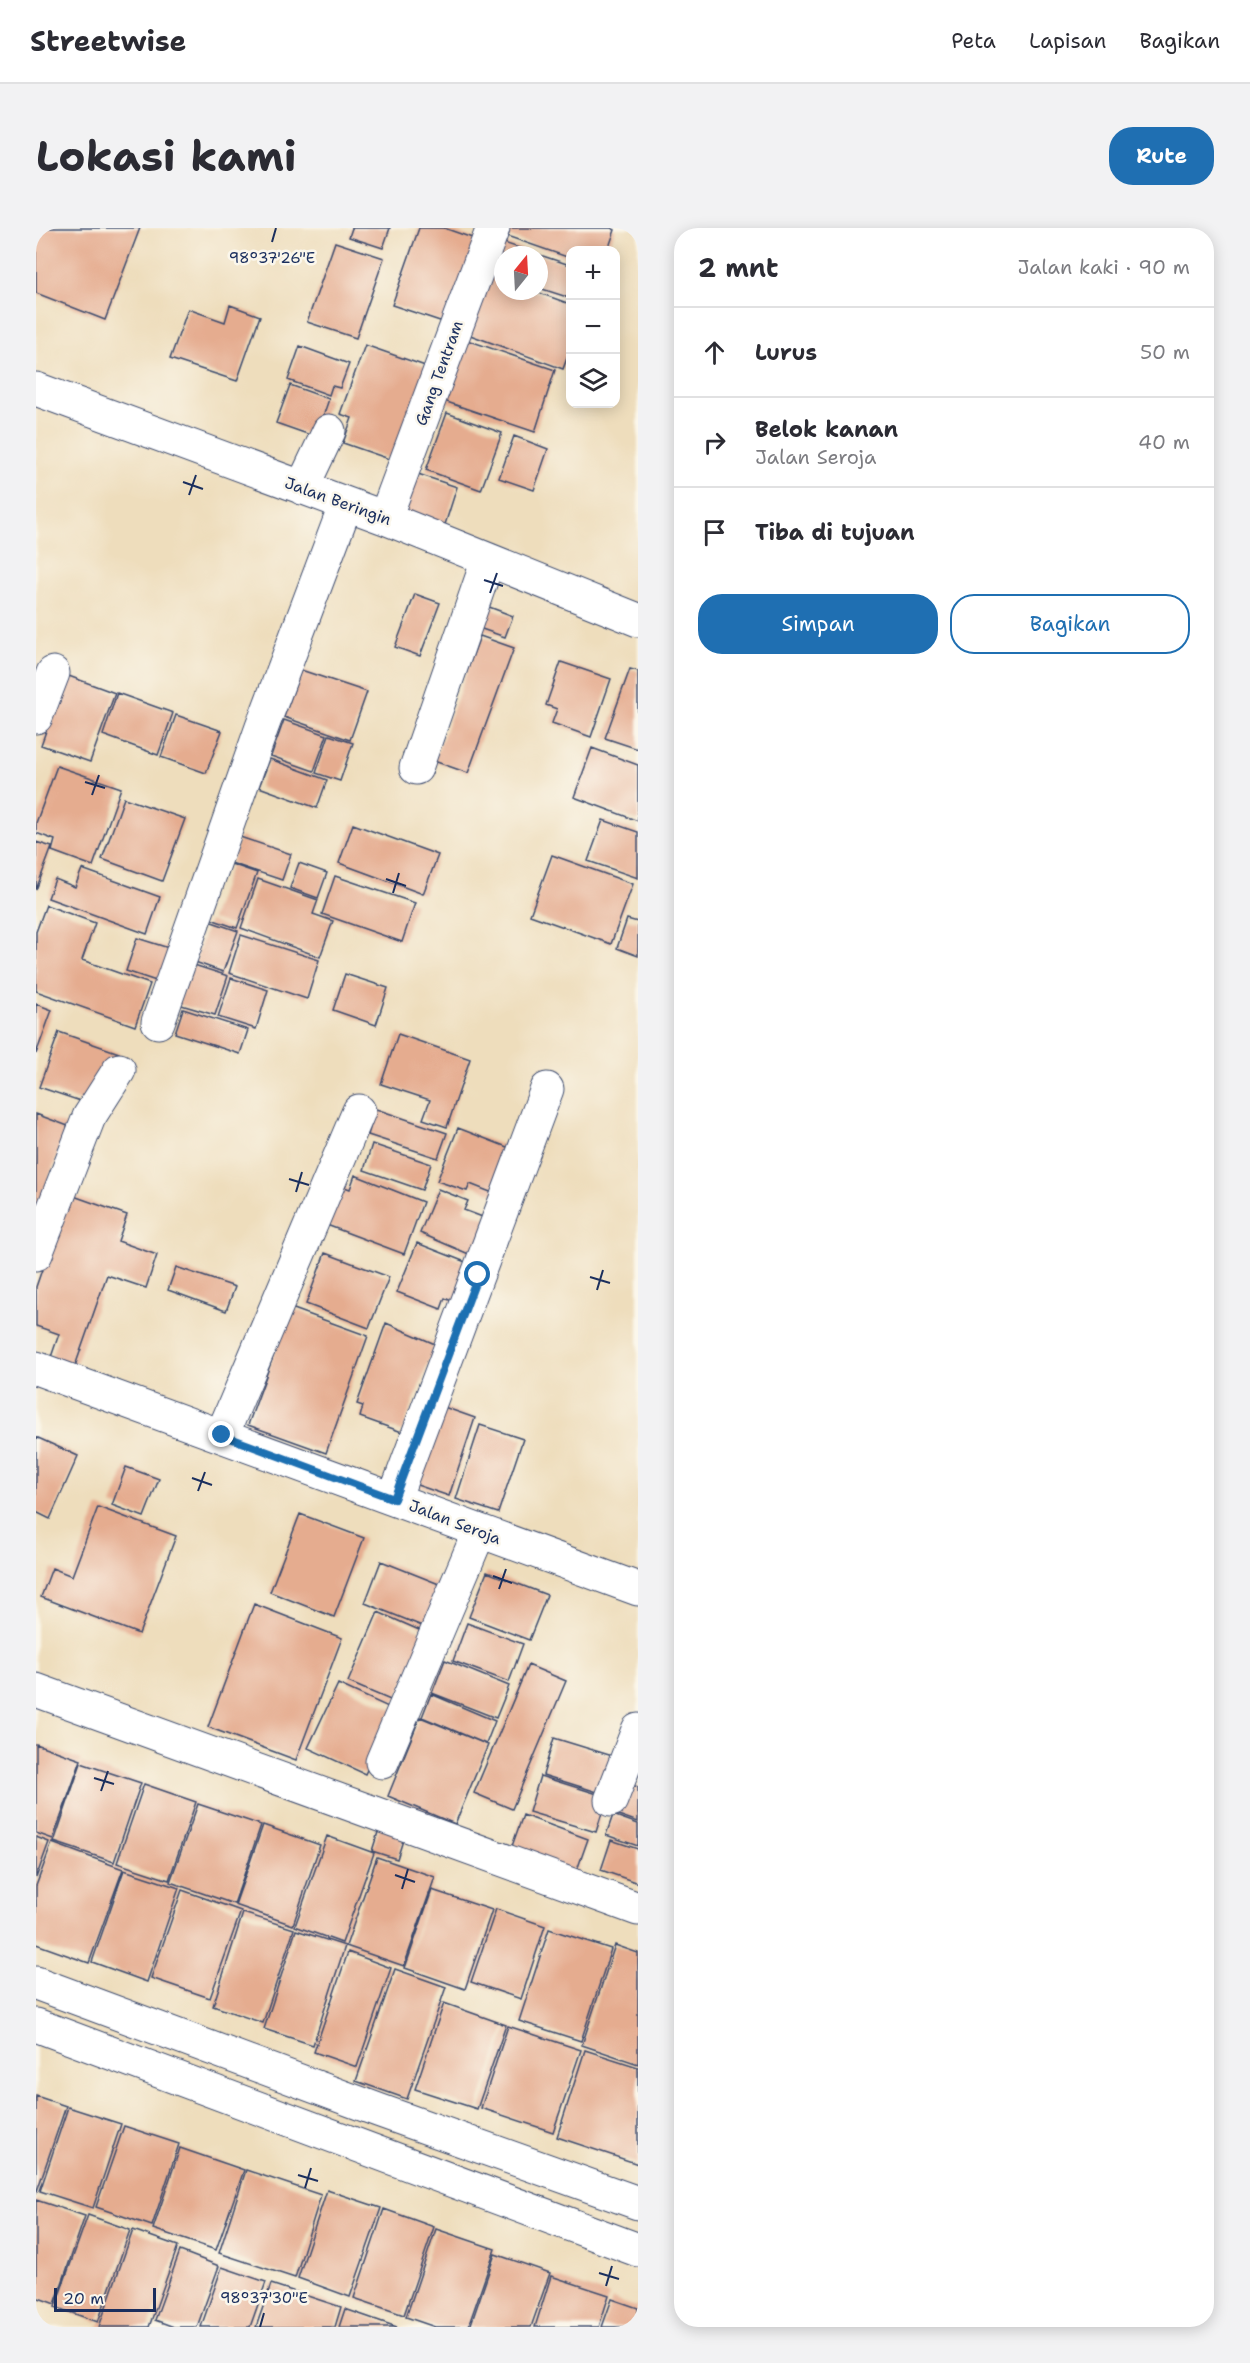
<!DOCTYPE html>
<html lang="id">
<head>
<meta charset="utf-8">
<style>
	body { margin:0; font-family:"Shantell Sans",sans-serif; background:#f2f2f3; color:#2b2b33 }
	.controls { position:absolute; right:18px; top:18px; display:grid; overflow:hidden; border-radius:12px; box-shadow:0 3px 15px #0003 }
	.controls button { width:54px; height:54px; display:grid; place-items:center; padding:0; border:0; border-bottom:2px solid #e1e1e2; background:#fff; color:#2b2b33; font:30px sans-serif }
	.compass { position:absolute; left:458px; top:18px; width:54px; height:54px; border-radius:50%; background:#fff; box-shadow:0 3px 15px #0003; rotate:18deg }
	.scale { position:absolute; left:18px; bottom:15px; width:102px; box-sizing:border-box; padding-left:6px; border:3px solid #1b2f5e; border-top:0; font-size:16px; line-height:21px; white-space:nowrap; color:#1b2f5e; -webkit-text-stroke:4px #fbf7ec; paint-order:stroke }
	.stop { position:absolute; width:18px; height:18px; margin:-14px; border:4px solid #1f6fb2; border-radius:50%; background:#fff }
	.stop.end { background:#1f6fb2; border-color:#fff; box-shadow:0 2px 6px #0008 }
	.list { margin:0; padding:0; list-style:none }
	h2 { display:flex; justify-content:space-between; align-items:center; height:78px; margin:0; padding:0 24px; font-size:26px }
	h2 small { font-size:20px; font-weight:400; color:#7c7c81 }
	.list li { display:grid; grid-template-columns:39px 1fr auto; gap:18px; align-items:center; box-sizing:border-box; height:90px; padding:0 24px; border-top:2px solid #e1e1e2 }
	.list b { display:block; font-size:22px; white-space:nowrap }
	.list p { margin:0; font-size:20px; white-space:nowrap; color:#7c7c81 }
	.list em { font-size:20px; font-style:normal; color:#7c7c81 }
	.actions { display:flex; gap:12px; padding:18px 24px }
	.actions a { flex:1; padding:14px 0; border:2px solid #1f6fb2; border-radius:24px; text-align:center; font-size:21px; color:#1f6fb2 }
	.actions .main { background:#1f6fb2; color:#fff }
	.icon { flex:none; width:33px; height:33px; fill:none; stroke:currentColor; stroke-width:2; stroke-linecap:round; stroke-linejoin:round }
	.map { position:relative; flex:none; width:602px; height:2099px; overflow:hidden; border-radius:24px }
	header { display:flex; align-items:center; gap:36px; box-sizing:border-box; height:84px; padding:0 30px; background:#fff; border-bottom:2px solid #e1e1e2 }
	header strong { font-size:28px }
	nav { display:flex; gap:33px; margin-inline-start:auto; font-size:21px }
	.intro { display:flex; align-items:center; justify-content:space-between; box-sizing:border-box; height:144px; padding:0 36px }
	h1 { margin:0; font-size:42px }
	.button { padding:15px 27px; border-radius:24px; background:#1f6fb2; color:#fff; font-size:21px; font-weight:700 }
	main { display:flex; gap:36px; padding:0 36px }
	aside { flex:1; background:#fff; border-radius:24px; box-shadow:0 3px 15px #0003 }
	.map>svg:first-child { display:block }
	.building { fill:#e5ac8f }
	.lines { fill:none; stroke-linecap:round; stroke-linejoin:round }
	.minor-casing { stroke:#3b496c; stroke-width:35 }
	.minor { stroke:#fff; stroke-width:33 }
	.route { stroke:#1f6fb2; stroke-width:8 }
	.ticks { fill:none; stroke:#1b2f5e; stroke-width:2 }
	.labels { text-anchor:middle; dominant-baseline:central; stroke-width:5; stroke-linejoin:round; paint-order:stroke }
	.street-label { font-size:16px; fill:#1b2f5e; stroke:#fbf7ec }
	.ticks-label { font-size:15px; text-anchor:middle; fill:#1b2f5e; stroke:#fbf7ec; stroke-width:5; stroke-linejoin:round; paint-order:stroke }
</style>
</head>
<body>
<header>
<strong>Streetwise</strong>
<nav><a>Peta</a><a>Lapisan</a><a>Bagikan</a></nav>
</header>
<div class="intro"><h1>Lokasi kami</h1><a class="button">Rute</a></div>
<main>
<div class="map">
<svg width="602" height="2099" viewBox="0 0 602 2099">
	<rect width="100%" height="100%" fill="#fbf7ec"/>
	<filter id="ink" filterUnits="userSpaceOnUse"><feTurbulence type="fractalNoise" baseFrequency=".0167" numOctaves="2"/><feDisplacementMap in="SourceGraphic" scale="12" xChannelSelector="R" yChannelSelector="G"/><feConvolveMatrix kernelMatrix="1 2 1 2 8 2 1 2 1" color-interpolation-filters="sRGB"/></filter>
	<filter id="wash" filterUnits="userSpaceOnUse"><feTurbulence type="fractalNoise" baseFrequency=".008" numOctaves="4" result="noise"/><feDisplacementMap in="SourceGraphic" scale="24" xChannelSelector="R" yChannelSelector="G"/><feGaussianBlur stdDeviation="1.35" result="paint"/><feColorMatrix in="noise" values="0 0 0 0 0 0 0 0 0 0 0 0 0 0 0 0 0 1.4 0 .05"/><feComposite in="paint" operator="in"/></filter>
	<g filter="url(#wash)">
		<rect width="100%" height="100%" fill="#eeddbc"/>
		<g id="blocks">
			<path class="building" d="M4 0H104L69 92 0 65V11Z
				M316 0H354L347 20 313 9Z
				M383 0H408L442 12 413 96 356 77Z
				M467 0H575L579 2 572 22H534V30L465 6Z
				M462 13 534 37V70L503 60V27H467V49L451 43Z
				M299 14 348 30 320 110 271 94Z
				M448 45 467 52V63H498L534 76V122L527 141 426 104Z
				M194 77 224 88 201 153 134 131 152 81 189 94Z
				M425 110 519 142 499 204 405 172Z
				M329 117 395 140 362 234 307 215 316 190 304 186Z
				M264 118 313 136 304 160 296 158 293 167 252 152Z
				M254 157 293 171 280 209 240 195Z
				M411 185 466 205 445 262 390 242Z
				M478 208 512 221 498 262 463 250Z
				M379 245 421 259 406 306 364 292Z
				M379 366 404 375 384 428 359 419Z
				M448 377 477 388 469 409 440 399Z
				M444 408 478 420 432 545 398 533Z
				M525 434 575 451 555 509 516 495 521 481 510 477Z
				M594 441 602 443V521L569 510Z
				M265 442 331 464 314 512 248 489Z
				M30 447 79 465 54 534 5 517Z
				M81 465 137 485 122 527 67 507Z
				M140 487 186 503 170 545 125 529Z
				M248 492 291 507 278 543 235 528Z
				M293 507 317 515 304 553 280 545Z
				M556 520 602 537V593L538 569Z
				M234 531 291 552 281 580 223 559Z
				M21 538 85 560 57 638 16 623 19 612 0 605V595Z
				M88 570 149 591 126 653 66 631Z
				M567 592 602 604V650L552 633Z
				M317 596 402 627 387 666 303 635Z
				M204 609 255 626 246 652 195 635Z
				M0 614 16 619 0 662Z
				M516 627 597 656 575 716 494 687Z
				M263 635 291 645 282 670 254 660Z
				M195 636 221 645 201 700 175 691Z
				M46 641 124 669 111 706 12 670 19 651 39 659Z
				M299 648 379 675 366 714 286 686Z
				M222 651 282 672 277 686 297 693 284 729 205 700Z
				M10 677 59 695 46 732 114 756 99 798 0 763V704Z
				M591 691 602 694V728L581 720Z
				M173 693 202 703 187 744 159 734Z
				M205 707 283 732 271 771 193 745Z
				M101 710 136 721 126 755 90 743Z
				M155 736 192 748 179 787 142 776Z
				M309 746 352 760 340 797 297 782Z
				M195 750 232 762 220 801 182 789Z
				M0 776 16 782 0 826Z
				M147 781 212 802 204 826 139 805Z
				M23 804 83 825 72 856 53 876 3 859Z
				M362 806 434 831 411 899 387 891 394 872 345 856Z
				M340 881 411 905 402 930 332 907Z
				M0 886 32 898 3 979 0 978Z
				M422 900 484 924 467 969 434 956 431 963 401 953Z
				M336 916 395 936 386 962 328 942Z
				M319 947 387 974 368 1026 288 996 303 957 314 961Z
				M402 961 432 973 428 982 457 993 442 1030 384 1005Z
				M32 966 91 987 82 1013 121 1027 110 1060 71 1047 38 1141 14 1132 23 1106 0 1098V1059Z
				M381 1015 437 1037 422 1076 409 1070 405 1081 361 1064Z
				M289 1025 353 1049 333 1100 270 1076Z
				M140 1039 199 1059 190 1083 132 1062Z
				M255 1080 332 1108 290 1225 212 1197Z
				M350 1095 399 1116 366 1204 324 1189 327 1178 321 1176Z
				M405 1178 439 1190 413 1268 378 1256Z
				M444 1197 487 1211 462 1285 420 1271Z
				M0 1209 42 1228 14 1291 0 1284Z
				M90 1239 123 1251 108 1289 76 1277Z
				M62 1279 140 1308 103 1406 5 1369 16 1340 36 1348Z
				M264 1286 328 1310 298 1389 234 1364Z
				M345 1333 408 1358 391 1400 329 1375Z
				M451 1344 511 1367 493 1412 433 1389Z
				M218 1376 306 1410 260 1532 172 1499Z
				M342 1384 390 1405 359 1474 312 1454Z
				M431 1395 487 1416 473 1454 417 1433Z
				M409 1432 473 1458 460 1490 396 1465Z
				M492 1437 530 1453 476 1581 438 1565Z
				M302 1456 359 1482 329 1546 272 1520Z
				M395 1466 459 1493 450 1516 386 1489Z
				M384 1489 452 1517 419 1596 352 1568Z
				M518 1510 583 1530 571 1567 507 1547Z
				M0 1516 45 1532 17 1611 0 1605Z
				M45 1535 105 1555 78 1634 18 1614Z
				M504 1548 571 1569 560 1604 493 1584Z
				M588 1554 602 1559V1594L577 1585Z
				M108 1556 160 1574 133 1652 81 1635Z
				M162 1576 225 1597 198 1676 134 1654Z
				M487 1587 552 1611 540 1645 475 1621Z
				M577 1587 602 1596V1618L570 1607Z
				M227 1597 284 1617 257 1697 199 1677Z
				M344 1598 369 1606 361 1631 336 1623Z
				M291 1608 338 1625 306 1715 259 1698Z
				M0 1609 13 1614 0 1650Z
				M575 1612 602 1621V1655L565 1642Z
				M16 1615 87 1641 53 1735 0 1716V1658Z
				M341 1629 399 1649 368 1738 310 1718Z
				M88 1642 143 1660 111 1754 56 1734Z
				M146 1662 205 1683 174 1770 115 1750Z
				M396 1662 456 1682 429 1761 369 1740Z
				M460 1681 509 1698 485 1771 435 1754Z
				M207 1685 258 1701 227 1795 177 1778Z
				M513 1701 575 1721 545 1813 483 1793Z
				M260 1702 309 1718 277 1817 228 1801Z
				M579 1717 602 1725V1836L546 1817Z
				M312 1724 355 1740 321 1839 278 1824Z
				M359 1741 410 1759 371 1871 320 1853Z
				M408 1775 470 1797 441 1881 379 1861Z
				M472 1798 545 1822 517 1904 445 1880Z
				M549 1822 602 1839V1936L521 1909Z
				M0 1868 30 1878 0 1966Z
				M32 1879 85 1896 57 1980 4 1963Z
				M88 1898 143 1916 116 1998 60 1979Z
				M144 1920 208 1942 180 2022 117 2001Z
				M210 1942 285 1967 259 2050 183 2025Z
				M291 1962 345 1980 314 2069 262 2050Z
				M0 1972 49 1988 19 2076 0 2069Z
				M348 1981 398 1999 368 2087 318 2070Z
				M52 1987 94 2002 62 2094 19 2079Z
				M400 2001 459 2021 432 2099H399L370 2089Z
				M97 2002 142 2018 113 2099H63Z
				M144 2023 183 2038 161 2099H138L119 2092Z
				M459 2026 514 2045 495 2099H434Z
				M186 2039 230 2054 214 2099H165Z
				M515 2048 573 2067 563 2099H499Z
				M235 2056 305 2079 299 2099H220Z
				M576 2071 602 2080V2099H566Z
				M309 2081 361 2099H303Z"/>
		</g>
	</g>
	<g filter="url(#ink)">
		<use href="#blocks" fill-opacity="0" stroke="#3b496c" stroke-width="1.5"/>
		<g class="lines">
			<defs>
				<path id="minor" d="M0 161 349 290 602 392
					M266 260 293 203
					M349 290 457 0
					M0 489 17 445
					M380 540 452 332
					M122 794 226 499 310 276
					M0 1026 53 889 83 842
					M0 1140 602 1361
					M186 1207 323 883
					M358 1271 511 861
					M0 1462 602 1681
					M346 1534 443 1304
					M575 1572 602 1502
					M0 1755 342 1882 602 1975
					M0 1797 602 2022"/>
			</defs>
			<use href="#minor" class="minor-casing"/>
			<use href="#minor" class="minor"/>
		</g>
	</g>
	<g class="lines" filter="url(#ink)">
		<path class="route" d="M186 1207 358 1271 442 1047"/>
	</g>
	<path class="ticks" d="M236 14 240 0M147 254 167 261M153 267 160 247M448 352 467 358M454 365 461 345M49 554 69 560M56 567 63 547M350 651 370 658M357 665 363 645M253 951 273 957M260 964 266 944M554 1049 574 1055M561 1062 567 1042M156 1250 176 1257M162 1263 169 1244M457 1348 476 1355M463 1361 470 1341M58 1550 78 1556M65 1563 72 1543M359 1647 379 1654M366 1661 372 1641M262 1947 282 1953M269 1960 275 1940M563 2045 583 2051M570 2058 576 2038M224 2099 228 2085"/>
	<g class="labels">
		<g class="street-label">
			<text transform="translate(403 145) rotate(-70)">Gang Tentram</text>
			<text transform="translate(302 273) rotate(20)">Jalan Beringin</text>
			<text transform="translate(419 1294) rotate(21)">Jalan Seroja</text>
		</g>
	</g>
	<g class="ticks-label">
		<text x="236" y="35">98°37'26"E</text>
		<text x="228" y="2075">98°37'30"E</text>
	</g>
</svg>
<div class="controls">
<button>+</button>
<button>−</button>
<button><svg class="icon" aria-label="layers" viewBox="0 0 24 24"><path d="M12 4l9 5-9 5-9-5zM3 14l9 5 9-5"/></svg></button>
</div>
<svg class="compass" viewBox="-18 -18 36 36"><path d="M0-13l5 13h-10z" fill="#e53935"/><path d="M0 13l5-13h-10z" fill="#7c7c81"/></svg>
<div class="scale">20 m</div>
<div class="stop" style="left:442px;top:1047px"></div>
<div class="stop end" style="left:186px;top:1207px"></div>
</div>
<aside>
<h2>2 mnt<small>Jalan kaki · 90 m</small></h2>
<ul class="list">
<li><svg class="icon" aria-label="ahead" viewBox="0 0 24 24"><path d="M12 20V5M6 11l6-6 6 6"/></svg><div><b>Lurus</b></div><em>50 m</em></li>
<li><svg class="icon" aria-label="right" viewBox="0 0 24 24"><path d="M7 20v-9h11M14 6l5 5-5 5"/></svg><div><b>Belok kanan</b><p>Jalan Seroja</p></div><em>40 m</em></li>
<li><svg class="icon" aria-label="arrive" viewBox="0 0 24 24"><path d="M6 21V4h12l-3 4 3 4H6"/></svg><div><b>Tiba di tujuan</b></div></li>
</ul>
<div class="actions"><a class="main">Simpan</a><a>Bagikan</a></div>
</aside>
</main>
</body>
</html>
